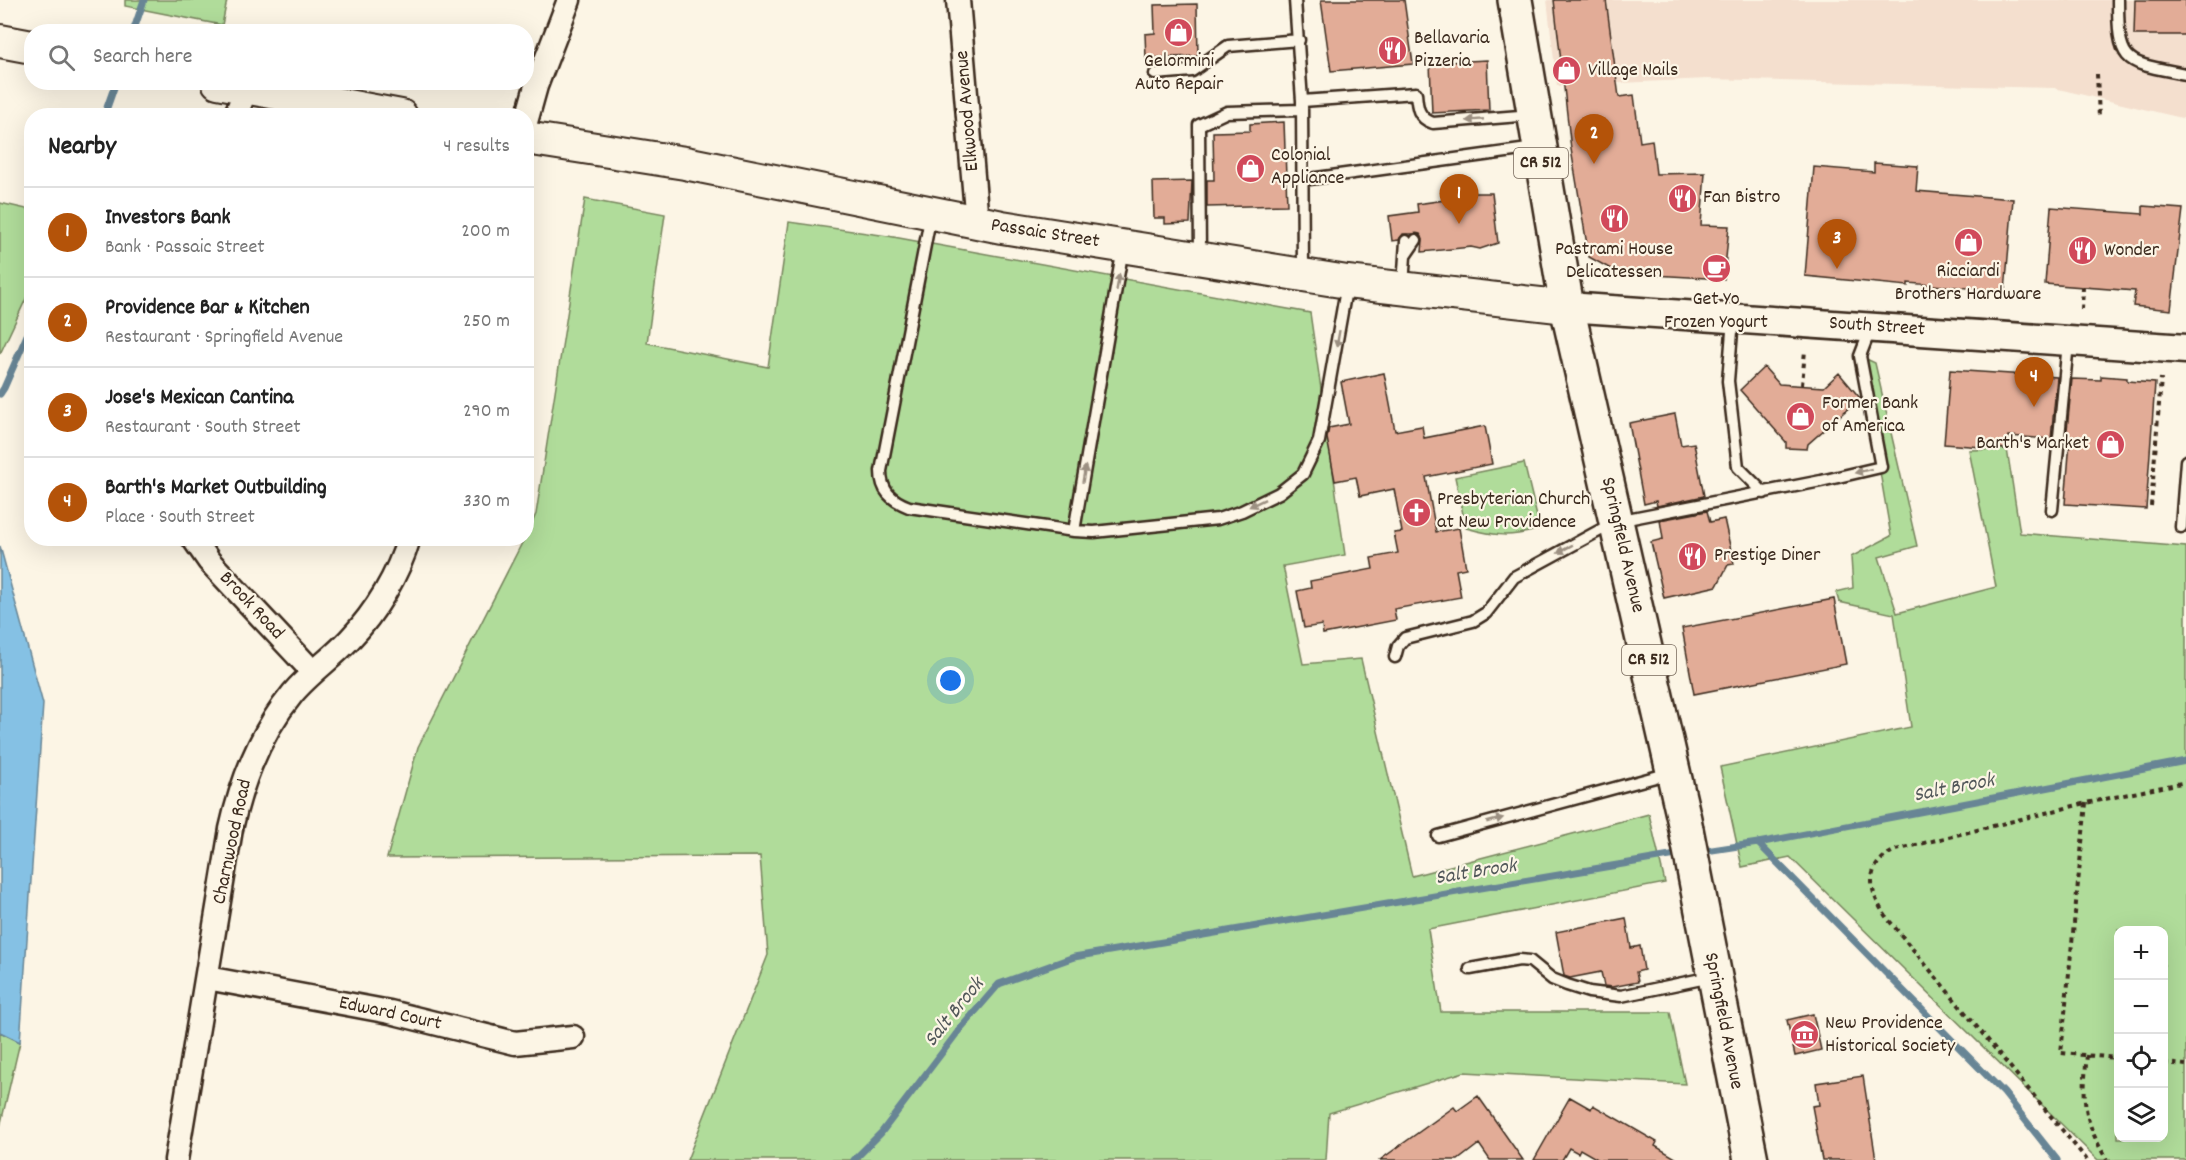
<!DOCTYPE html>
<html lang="en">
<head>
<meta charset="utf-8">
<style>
	body { margin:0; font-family:Dekko,sans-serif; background:#f6f6f6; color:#222 }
	.controls { position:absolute; right:18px; bottom:18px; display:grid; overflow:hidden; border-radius:12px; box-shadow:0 6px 24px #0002 }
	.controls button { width:54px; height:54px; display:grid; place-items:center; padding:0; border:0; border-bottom:2px solid #e0e0e0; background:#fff; color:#222; font:30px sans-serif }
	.you { position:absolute; left:951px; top:681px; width:21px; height:21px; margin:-15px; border:4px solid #fff; border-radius:50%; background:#1a73e8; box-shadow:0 0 0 9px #1a73e833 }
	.badge { display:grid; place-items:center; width:39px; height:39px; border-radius:50%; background:#b45309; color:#fff; font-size:20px; font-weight:700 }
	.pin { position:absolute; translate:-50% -50px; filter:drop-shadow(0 2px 3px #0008) }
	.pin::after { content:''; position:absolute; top:32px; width:21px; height:18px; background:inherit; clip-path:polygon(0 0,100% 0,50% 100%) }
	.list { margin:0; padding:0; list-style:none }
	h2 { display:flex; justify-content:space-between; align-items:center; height:78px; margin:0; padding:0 24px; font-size:26px }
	h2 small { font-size:20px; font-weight:400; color:#767676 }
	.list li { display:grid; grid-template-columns:39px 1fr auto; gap:18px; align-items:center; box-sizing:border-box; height:90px; padding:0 24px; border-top:2px solid #e0e0e0 }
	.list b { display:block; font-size:22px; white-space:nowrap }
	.list p { margin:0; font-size:20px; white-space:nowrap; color:#767676 }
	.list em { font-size:20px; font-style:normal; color:#767676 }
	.icon { flex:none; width:33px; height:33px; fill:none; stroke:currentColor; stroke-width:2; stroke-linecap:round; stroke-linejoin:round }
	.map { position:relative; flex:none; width:2186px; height:1160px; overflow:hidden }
	.search { position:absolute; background:#fff; box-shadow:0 6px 24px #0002; left:24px; top:24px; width:510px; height:66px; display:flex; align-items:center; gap:15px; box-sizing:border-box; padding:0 21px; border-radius:24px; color:#767676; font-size:22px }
	.panel { position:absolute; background:#fff; box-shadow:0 6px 24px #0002; left:24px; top:108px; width:510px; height:438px; border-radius:24px }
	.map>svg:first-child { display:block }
	.built { fill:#f4dfce }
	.green { fill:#b0dc9a; stroke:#76835c; stroke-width:1.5; fill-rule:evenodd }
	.water { fill:#85c1e4; stroke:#678595; stroke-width:1.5 }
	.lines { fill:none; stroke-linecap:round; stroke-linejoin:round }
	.stream { stroke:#678595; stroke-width:7 }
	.building { fill:#e2ac97; stroke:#3b2a1e; stroke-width:1.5 }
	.service-casing { stroke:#3b2a1e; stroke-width:15 }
	.minor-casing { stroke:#3b2a1e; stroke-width:27 }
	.tertiary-casing { stroke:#3b2a1e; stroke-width:33 }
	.secondary-casing { stroke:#3b2a1e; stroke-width:36 }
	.primary-casing { stroke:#3b2a1e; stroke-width:38 }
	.path { stroke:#3b2a1e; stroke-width:4; stroke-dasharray:4.5 4.5; stroke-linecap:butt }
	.service { stroke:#fcf5e5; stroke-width:10 }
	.minor { stroke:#fcf5e5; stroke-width:22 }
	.tertiary { stroke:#fcf5e5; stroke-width:28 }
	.secondary { stroke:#fcf5e5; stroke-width:32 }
	.primary { stroke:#fcf5e5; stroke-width:33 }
	.oneway { fill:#9c9082 }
	.labels { text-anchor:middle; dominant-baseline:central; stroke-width:4.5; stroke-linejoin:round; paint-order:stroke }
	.shield { fill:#fcf5e5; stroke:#75675a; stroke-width:1.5 }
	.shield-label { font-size:18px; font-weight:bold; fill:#3b2a1e }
	.poi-label { font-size:20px; fill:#3b2a1e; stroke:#fcf5e5; text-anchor:start }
	.street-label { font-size:20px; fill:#3b2a1e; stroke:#fcf5e5 }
	.water-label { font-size:21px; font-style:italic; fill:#515759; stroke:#fcf5e5 }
</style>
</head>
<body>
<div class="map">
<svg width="2186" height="1160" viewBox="0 0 2186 1160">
	<rect width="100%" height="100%" fill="#fcf5e5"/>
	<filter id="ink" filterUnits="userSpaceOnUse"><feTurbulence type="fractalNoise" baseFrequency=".0167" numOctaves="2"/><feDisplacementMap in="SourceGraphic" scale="12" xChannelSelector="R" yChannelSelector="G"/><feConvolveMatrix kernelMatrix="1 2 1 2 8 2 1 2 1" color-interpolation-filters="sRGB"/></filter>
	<g filter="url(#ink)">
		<path class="built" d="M1547 0H2186V119L2054 88 1707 79 1557 86Z"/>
		<path class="green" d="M125 0H227L222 25 125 6Z
			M585 199 665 214 647 343 768 367 789 222 888 236 1310 313 1345 555 1283 566 1303 664 1361 659 1412 876 1649 814 1665 883 1428 929 1441 1012H1670L1685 1084 1464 1072 1329 1113 1326 1160H687L768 955 760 856 387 858 418 747 524 539 526 538 527 534 536 514Z
			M0 203 31 210V288L0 354Z
			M1860 356 1875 363 1917 546 1879 557 1897 613 1996 587 1969 450 2007 449 2020 533 2186 547V1160H2098L1790 857 1742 867 1720 767 1911 727 1894 614 1839 602 1836 592 1853 588 1851 557 1891 536ZM2118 930H2164V1138H2118Z
			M1524 463 1540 529C1510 538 1495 536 1466 528L1455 477Z
			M0 1032 20 1042 0 1127Z"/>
		<path class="water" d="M0 546 43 704 20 1042 0 1032Z"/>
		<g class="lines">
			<path class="stream" d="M133 32 144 0
				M104 116 116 82
				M0 394 4 388 32 324
				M1758 843 2004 1093 2057 1160
				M1699 852 1758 843 2186 761
				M854 1160 881 1133 960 1029 999 984 1074 957 1682 854"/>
		</g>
		<path class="building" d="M1321 0H1404L1413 64 1331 71Z
			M1554 0H1606L1619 97 1634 95 1640 142 1652 140 1656 174 1705 173 1701 225 1729 226 1724 279 1618 273 1589 257 1571 149Z
			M2135 0H2186V35H2134Z
			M1197 4 1198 56 1146 58 1145 34 1155 33 1154 5Z
			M1487 60 1489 110 1432 113 1430 63Z
			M1284 122 1287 205 1207 207V180H1214L1213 132 1250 131V124Z
			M1874 163 1918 166 1916 191 2013 199 2005 291 1908 283V286L1805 276 1814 167 1874 172Z
			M1192 181 1190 223 1165 224V218H1154L1153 182Z
			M1472 193H1492L1498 243 1480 249 1471 247 1422 252 1423 240 1420 234H1403L1399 240 1392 241 1389 216 1418 212 1417 204 1466 197Z
			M2143 206 2183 209 2171 310 2133 306 2135 291 2045 284 2051 207 2143 214Z
			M1764 367 1779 384 1824 387 1839 373 1860 398 1808 444 1807 449 1786 448V442L1740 390Z
			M1950 370 2057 377 2051 439 2008 436 2007 449 1944 444Z
			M1384 373 1395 431 1422 426 1424 438 1485 426 1492 464 1426 477 1436 532 1459 528 1466 568 1456 570 1461 597 1394 609 1396 620 1323 634 1322 625 1304 628 1297 591 1311 588 1310 581 1373 569 1371 558 1398 553 1394 533 1402 532 1394 489 1360 496 1356 477 1335 481 1327 438 1329 428 1349 424 1341 382Z
			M2101 376 2127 378V381L2155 383 2146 509 2065 504 2070 441 2066 440 2072 379 2101 380Z
			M1675 414 1681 445 1694 443 1704 496 1657 506 1656 501 1644 504 1629 423Z
			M1707 511 1710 522 1724 519 1734 564 1728 565 1717 586 1664 598 1651 542 1663 539 1660 520Z
			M1834 599 1846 664 1694 694 1682 628Z
			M1626 918 1631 948 1640 946 1644 970 1636 972 1638 982 1612 987 1604 986 1601 972 1570 978 1564 976 1556 932Z
			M1813 1014 1821 1050 1795 1056 1787 1020Z
			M1863 1076 1876 1160H1822L1812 1106 1819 1105 1816 1083Z
			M1478 1096 1523 1160H1490L1479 1144 1458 1160H1380L1454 1107 1457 1111Z
			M1570 1097 1591 1109 1593 1105 1657 1142 1655 1146 1679 1160H1599L1580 1149 1578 1153 1569 1148 1562 1160H1534Z"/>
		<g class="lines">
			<defs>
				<path id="service" d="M1295 0 1302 101 1303 272
					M2118 0C2118 66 2125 62 2186 74
					M1155 74 1192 71 1228 46 1299 40
					M1302 101 1416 93C1417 107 1418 118 1433 123L1532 115
					M1302 180 1536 148
					M931 214 881 471C881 491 891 500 909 507L1074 531 1094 532 1218 519 1242 511 1279 493 1303 474 1319 441 1347 284
					M1200 256 1199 125 1227 112 1301 110
					M1405 256 1416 240
					M1403 286 1406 241
					M1733 319 1728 381 1738 467 1764 493
					M2052 510 2068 343
					M2181 527 2186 461
					M1074 531 1123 248
					M1395 657 1398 646 1405 638 1473 621 1486 613 1514 577 1617 521 1821 481 1881 467 1860 356 1870 330
					M1438 836 1670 773
					M1470 969 1519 960 1530 961 1552 979 1567 985 1589 992 1621 996 1711 977"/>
				<path id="minor" d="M958 0 977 223
					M235 116 247 88
					M526 122 536 86 569 0
					M193 538 209 561 313 672
					M207 978 390 1012 515 1043 573 1037
					M176 1160 231 829C242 779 260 733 293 693 310 673 331 659 349 640 376 612 398 575 409 538"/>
				<path id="tertiary" d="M1567 307 2186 349"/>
				<path id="secondary" d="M0 41 32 47
					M218 82 401 116
					M526 138 685 163 1002 227 1347 282 1567 307"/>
				<path id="primary" d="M1515 0 1567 307 1684 819 1751 1160"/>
			</defs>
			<use href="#service" class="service-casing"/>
			<use href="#minor" class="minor-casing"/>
			<use href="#tertiary" class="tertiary-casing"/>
			<use href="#secondary" class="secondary-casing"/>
			<use href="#primary" class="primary-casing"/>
			<path class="path" d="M2097 74 2099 118
				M2082 309 2083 287
				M1802 385 1805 350
				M2151 506 2161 378
				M2086 803 2061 1053 2118 1058
				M2087 1055C2082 1101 2083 1119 2107 1160
				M2164 1063 2186 1065
				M2087 1160 1887 918C1869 893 1862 865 1896 850L2086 803 2186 782"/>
			<use href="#service" class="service"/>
			<use href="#minor" class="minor"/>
			<use href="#tertiary" class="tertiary"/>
			<use href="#secondary" class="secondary"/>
			<use href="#primary" class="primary"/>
		</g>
		<defs><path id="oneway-solid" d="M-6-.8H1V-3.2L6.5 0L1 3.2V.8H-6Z" transform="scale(1.5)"/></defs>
		<g class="oneway">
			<use href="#oneway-solid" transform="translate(1475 120) rotate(175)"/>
			<use href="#oneway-solid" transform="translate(1118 282) rotate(-80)"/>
			<use href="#oneway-solid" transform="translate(1338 339) rotate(100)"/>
			<use href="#oneway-solid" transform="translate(1863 471) rotate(166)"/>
			<use href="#oneway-solid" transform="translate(1084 474) rotate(-80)"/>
			<use href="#oneway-solid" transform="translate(1257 503) rotate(154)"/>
			<use href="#oneway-solid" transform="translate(1565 549) rotate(151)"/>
			<use href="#oneway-solid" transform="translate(1495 820) rotate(-15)"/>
		</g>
	</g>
	<defs>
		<symbol id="shop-disc" viewBox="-11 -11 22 22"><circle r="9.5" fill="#d1495b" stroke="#fcf5e5"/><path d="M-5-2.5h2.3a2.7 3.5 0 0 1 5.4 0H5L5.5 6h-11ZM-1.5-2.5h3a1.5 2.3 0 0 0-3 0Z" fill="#fff"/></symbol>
		<symbol id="restaurant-disc" viewBox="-11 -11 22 22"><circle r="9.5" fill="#d1495b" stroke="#fcf5e5"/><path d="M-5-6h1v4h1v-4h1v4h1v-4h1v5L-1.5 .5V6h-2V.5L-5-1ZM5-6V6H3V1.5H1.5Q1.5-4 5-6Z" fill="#fff"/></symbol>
		<symbol id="cafe-disc" viewBox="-11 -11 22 22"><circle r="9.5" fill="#d1495b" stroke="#fcf5e5"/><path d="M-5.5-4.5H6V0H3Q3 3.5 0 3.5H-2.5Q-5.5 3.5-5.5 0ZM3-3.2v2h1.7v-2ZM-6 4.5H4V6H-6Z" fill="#fff"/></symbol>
		<symbol id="church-disc" viewBox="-11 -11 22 22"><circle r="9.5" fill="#d1495b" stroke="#fcf5e5"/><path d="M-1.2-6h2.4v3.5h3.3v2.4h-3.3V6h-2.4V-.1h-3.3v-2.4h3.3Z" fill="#fff"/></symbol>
		<symbol id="museum-disc" viewBox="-11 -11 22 22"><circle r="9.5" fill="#d1495b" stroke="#fcf5e5"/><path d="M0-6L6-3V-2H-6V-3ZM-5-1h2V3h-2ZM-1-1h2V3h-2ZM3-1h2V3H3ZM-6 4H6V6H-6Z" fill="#fff"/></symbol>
	</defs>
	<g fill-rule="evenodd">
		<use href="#shop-disc" x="1162" y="16" width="33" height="33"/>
		<use href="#restaurant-disc" x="1376" y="34" width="33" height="33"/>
		<use href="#shop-disc" x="1550" y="54" width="33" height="33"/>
		<use href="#shop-disc" x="1234" y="152" width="33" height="33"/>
		<use href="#restaurant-disc" x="1666" y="182" width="33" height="33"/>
		<use href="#restaurant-disc" x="1598" y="202" width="33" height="33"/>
		<use href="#shop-disc" x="1952" y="226" width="33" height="33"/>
		<use href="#restaurant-disc" x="2066" y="234" width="33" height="33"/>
		<use href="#cafe-disc" x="1700" y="252" width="33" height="33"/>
		<use href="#shop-disc" x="1784" y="400" width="33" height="33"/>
		<use href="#shop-disc" x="2094" y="428" width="33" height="33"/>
		<use href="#church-disc" x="1400" y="496" width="33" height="33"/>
		<use href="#restaurant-disc" x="1676" y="540" width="33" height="33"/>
		<use href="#museum-disc" x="1788" y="1018" width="33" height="33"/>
	</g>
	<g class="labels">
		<g class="shield">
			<rect x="1514" y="148" width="54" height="30" rx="4.5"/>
			<rect x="1622" y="645" width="54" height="30" rx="4.5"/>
		</g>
		<g class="shield-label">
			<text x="1541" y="163">CR 512</text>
			<text x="1649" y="660">CR 512</text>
		</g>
		<g class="poi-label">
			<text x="1414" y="39">Bellavaria<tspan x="1414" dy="23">Pizzeria</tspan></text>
			<text x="1179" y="62" text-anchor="middle">Gelormini<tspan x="1179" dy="23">Auto Repair</tspan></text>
			<text x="1588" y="71">Village Nails</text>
			<text x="1271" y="156">Colonial<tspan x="1271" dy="23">Appliance</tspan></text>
			<text x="1703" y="198">Fan Bistro</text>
			<text x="1614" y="250" text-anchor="middle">Pastrami House<tspan x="1614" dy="23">Delicatessen</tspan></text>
			<text x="2104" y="251">Wonder</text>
			<text x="1968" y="272" text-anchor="middle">Ricciardi<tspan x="1968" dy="23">Brothers Hardware</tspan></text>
			<text x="1716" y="300" text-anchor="middle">Get Yo<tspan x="1716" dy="23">Frozen Yogurt</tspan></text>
			<text x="1822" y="404">Former Bank<tspan x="1822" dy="23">of America</tspan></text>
			<text x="2089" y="444" text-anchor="end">Barth's Market</text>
			<text x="1437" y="500">Presbyterian Church<tspan x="1437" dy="23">at New Providence</tspan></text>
			<text x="1714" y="556">Prestige Diner</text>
			<text x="1825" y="1024">New Providence<tspan x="1825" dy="23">Historical Society</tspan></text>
		</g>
		<g class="street-label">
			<text transform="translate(968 111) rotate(-95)">Elkwood Avenue</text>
			<text transform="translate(1045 234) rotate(9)">Passaic Street</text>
			<text transform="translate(1877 327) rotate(4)">South Street</text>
			<text transform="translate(1622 545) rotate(77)">Springfield Avenue</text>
			<text transform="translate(251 606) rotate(47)">Brook Road</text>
			<text transform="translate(233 842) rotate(-78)">Charnwood Road</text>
			<text transform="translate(390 1014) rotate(12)">Edward Court</text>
			<text transform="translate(1723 1021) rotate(79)">Springfield Avenue</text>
		</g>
		<g class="water-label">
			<text transform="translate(1954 789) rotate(-11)">Salt Brook</text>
			<text transform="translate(1476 873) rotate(-9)">Salt Brook</text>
			<text transform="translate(955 1013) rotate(-51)">Salt Brook</text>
		</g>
	</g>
</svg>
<div class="controls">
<button>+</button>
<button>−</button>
<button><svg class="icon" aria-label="locate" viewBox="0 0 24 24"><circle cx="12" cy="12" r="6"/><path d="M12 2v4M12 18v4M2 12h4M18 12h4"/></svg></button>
<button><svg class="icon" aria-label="layers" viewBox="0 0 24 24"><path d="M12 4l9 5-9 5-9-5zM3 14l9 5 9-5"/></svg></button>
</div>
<div class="you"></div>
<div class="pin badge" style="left:1459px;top:224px">1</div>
<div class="pin badge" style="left:1594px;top:164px">2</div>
<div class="pin badge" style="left:1837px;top:269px">3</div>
<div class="pin badge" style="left:2034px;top:407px">4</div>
<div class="search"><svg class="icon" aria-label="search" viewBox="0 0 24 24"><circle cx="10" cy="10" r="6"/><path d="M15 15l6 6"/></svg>Search here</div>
<section class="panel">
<h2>Nearby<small>4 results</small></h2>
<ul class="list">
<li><span class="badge">1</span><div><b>Investors Bank</b><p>Bank · Passaic Street</p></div><em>200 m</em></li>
<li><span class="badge">2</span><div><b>Providence Bar &amp; Kitchen</b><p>Restaurant · Springfield Avenue</p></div><em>250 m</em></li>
<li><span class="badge">3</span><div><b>Jose's Mexican Cantina</b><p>Restaurant · South Street</p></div><em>290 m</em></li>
<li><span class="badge">4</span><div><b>Barth's Market Outbuilding</b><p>Place · South Street</p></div><em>330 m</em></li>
</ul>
</section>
</div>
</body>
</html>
